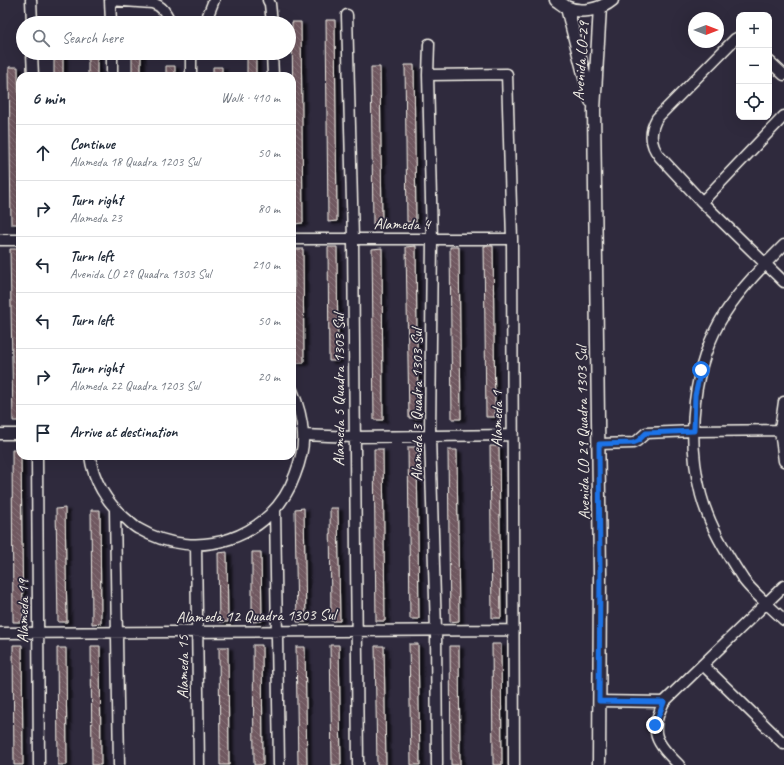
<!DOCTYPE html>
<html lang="en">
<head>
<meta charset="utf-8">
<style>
	body { margin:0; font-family:Caveat,sans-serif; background:#f6f6f7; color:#1f2937 }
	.controls { position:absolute; right:12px; top:12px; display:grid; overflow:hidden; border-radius:8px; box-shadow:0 4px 16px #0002 }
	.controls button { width:36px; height:36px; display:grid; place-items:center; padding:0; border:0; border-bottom:1px solid #e0e1e3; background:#fff; color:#1f2937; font:20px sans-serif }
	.compass { position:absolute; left:688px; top:12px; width:36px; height:36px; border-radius:50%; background:#fff; box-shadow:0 4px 16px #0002; rotate:90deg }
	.stop { position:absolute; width:12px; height:12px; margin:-9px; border:3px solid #1a73e8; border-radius:50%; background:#fff }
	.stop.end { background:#1a73e8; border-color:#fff; box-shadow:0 1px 4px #0008 }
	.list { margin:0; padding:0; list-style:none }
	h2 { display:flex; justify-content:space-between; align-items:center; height:52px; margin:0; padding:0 16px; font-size:17px }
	h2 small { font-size:13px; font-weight:400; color:#747a83 }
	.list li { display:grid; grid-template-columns:26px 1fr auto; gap:12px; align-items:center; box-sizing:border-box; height:56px; padding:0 16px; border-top:1px solid #e0e1e3 }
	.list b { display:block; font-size:15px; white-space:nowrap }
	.list p { margin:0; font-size:13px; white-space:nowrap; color:#747a83 }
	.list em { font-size:13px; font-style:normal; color:#747a83 }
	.icon { flex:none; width:22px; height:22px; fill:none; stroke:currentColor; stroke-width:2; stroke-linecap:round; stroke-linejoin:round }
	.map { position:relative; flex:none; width:784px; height:765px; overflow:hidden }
	.search { position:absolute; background:#fff; box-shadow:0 4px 16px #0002; left:16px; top:16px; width:280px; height:44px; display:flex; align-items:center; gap:10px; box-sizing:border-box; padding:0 14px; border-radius:22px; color:#747a83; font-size:15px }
	.panel { position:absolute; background:#fff; box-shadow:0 4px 16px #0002; left:16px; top:72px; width:280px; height:388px; border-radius:12px }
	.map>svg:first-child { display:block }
	.building { fill:url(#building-back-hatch); stroke:#f4f1e8; filter:url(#shadow) }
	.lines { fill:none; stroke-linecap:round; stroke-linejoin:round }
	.minor-casing { stroke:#f4f1e8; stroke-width:13 }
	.tertiary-casing { stroke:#f4f1e8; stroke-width:15 }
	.minor { stroke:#2f2a3d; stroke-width:10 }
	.tertiary { stroke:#2f2a3d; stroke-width:12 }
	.route { stroke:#1a73e8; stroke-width:5 }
	.labels { text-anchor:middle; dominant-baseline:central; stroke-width:3.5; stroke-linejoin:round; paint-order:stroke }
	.street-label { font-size:16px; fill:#f4f1e8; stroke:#2f2a3d }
</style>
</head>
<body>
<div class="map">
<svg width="784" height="765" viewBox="0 0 784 765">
	<defs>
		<pattern id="building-back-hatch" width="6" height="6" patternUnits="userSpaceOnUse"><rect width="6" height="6" fill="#705960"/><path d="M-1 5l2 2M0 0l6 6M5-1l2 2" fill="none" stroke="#857177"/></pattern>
		<filter id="shadow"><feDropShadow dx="4.5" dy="2.5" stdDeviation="1" flood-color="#0009"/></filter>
	</defs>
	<rect width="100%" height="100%" fill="#2f2a3d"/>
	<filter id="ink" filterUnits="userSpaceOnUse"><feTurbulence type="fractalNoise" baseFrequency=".025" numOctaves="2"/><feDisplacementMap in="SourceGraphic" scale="8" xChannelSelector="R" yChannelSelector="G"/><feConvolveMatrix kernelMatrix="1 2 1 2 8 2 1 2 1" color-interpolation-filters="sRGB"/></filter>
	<g filter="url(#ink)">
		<path class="building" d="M326 20H335L337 221 328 222Z
			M292 22H301L303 223 294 224Z
			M54 53H63V76H54Z
			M88 53H97V76H88Z
			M132 53H141V76H132Z
			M247 53H256V76H247Z
			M405 65H414L416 222H407Z
			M166 66H175V76H166Z
			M9 67H18L20 224H11Z
			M213 67H222V76H213Z
			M371 67H380L382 224H373Z
			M416 246 418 418H409L406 247Z
			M484 246H493L495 417H486Z
			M328 247H337L338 361H329Z
			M450 247H459L461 419H452Z
			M382 248 383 420H374L372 249Z
			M10 249H20V421H13Z
			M294 249H303L304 363H295Z
			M490 446H499L501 618H492Z
			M408 447H417L419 619H410Z
			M374 449H383L385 621H376Z
			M12 450H20L21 456 23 622H13Z
			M448 450H457L459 621 450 622Z
			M65 508 67 622H58L56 509Z
			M304 508 306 622H297L295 509Z
			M330 508H338L340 621H331Z
			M91 510H100L101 623 92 624Z
			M227 552 228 622H219L218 553Z
			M252 552H261L262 621 252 622Z
			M409 644H418L420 765H411Z
			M492 644H501L502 765H493Z
			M13 645H22L23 765H14Z
			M253 645H262L263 765H254Z
			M330 645H339L341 765H332Z
			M91 646H100L101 765H92Z
			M375 646H384L386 765H377Z
			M450 646H459L460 765H451Z
			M219 647H228L229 765H220Z
			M296 647H305L307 765H298Z
			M57 648H66L67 765H58Z"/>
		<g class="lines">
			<defs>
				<path id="minor" d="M31 0 32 23
					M110 0 152 3C163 6 166 13 171 23
					M110 0 111 23
					M268 0 270 4 272 23
					M347 15 353 239 358 765
					M205 23 214 0
					M739 37 735 39 657 118C649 132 650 145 660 157L702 202 784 282
					M429 44 428 75 432 240 430 437 436 630 437 765
					M32 53 33 76
					M112 53V76
					M272 53 273 76
					M769 61 784 75
					M428 75 507 74 512 239 514 765
					M191 76V59L193 53
					M702 202 784 116
					M292 239H512
					M0 240H20
					M784 245C763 266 741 288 725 313 692 365 686 436 701 495 709 525 726 553 743 579 752 592 772 608 784 620
					M784 402 780 430 784 461
					M0 434H20
					M303 435 354 437 512 435
					M599 444 633 443 637 441 646 433 694 431 780 430
					M37 456 39 765
					M90 456C93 480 107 503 125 518 130 522 134 527 139 529 197 563 272 539 295 475 300 462 304 447 303 434 302 418 298 404 292 390
					M275 509 279 765
					M115 510 119 765
					M196 545 199 765
					M0 633 513 630
					M703 665 784 744
					M599 701 664 702
					M679 765C656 742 648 733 664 702L784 586"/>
				<path id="tertiary" d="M556 0C559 2 563 5 566 7 580 14 600 10 612 0
					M567 8 591 101
					M599 765 600 573 594 110 600 7"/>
			</defs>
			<use href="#minor" class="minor-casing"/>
			<use href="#tertiary" class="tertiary-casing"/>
			<use href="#minor" class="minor"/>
			<use href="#tertiary" class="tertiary"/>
		</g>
	</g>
	<g class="lines" filter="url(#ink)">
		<path class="route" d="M655 725 664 702 599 701 600 573 599 444 633 443 638 441 646 433 694 431 695 395 701 370"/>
	</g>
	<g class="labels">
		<g class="street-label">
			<text transform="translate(581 61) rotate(-86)">Avenida LO-29</text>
			<text x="402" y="224">Alameda 4</text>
			<text transform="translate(339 390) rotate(-90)">Alameda 5 Quadra 1303 Sul</text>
			<text transform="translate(417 405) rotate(-90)">Alameda 3 Quadra 1303 Sul</text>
			<text transform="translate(497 419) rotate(-90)">Alameda 1</text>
			<text transform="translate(583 433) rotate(-91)">Avenida LO 29 Quadra 1303 Sul</text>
			<text transform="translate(23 611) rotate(-90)">Alameda 19</text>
			<text transform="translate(256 616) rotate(-1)">Alameda 12 Quadra 1303 Sul</text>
			<text transform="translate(183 667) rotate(-90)">Alameda 15</text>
		</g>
	</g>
</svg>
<div class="controls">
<button>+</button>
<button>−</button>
<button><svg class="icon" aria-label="locate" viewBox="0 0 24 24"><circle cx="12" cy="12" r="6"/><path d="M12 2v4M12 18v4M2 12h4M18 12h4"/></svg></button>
</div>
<svg class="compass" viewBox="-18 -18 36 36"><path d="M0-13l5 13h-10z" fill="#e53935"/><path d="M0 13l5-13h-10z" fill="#747a83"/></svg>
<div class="stop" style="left:701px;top:370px"></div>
<div class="stop end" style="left:655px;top:725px"></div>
<div class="search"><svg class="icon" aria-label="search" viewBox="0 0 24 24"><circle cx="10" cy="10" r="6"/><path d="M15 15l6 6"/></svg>Search here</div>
<section class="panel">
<h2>6 min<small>Walk · 410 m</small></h2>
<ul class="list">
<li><svg class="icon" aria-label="ahead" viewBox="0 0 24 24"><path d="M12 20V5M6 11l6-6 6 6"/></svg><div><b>Continue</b><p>Alameda 18 Quadra 1203 Sul</p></div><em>50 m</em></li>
<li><svg class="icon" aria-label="right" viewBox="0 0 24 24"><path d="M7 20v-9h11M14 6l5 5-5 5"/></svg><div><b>Turn right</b><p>Alameda 23</p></div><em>80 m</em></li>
<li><svg class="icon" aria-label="left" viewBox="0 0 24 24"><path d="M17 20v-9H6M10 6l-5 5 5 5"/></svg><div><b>Turn left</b><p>Avenida LO 29 Quadra 1303 Sul</p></div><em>210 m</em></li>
<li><svg class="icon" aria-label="left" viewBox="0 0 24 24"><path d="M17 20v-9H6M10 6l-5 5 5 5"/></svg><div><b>Turn left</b></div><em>50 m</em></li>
<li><svg class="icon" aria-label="right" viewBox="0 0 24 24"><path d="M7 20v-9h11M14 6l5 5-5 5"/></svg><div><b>Turn right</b><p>Alameda 22 Quadra 1203 Sul</p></div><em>20 m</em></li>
<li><svg class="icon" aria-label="arrive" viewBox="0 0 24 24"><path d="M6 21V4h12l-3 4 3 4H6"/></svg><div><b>Arrive at destination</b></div></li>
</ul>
</section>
</div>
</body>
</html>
